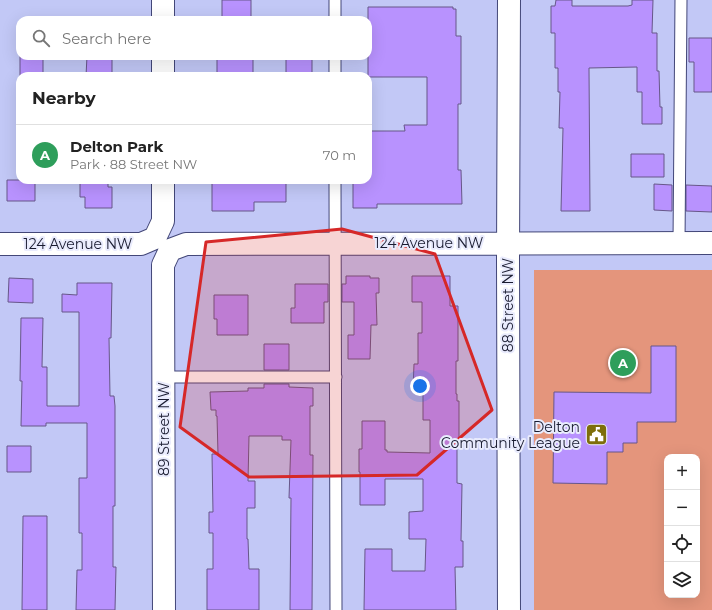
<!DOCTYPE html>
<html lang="en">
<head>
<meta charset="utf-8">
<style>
	body { margin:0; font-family:Montserrat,sans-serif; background:#f2f2f2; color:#222 }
	.controls { position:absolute; right:12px; bottom:12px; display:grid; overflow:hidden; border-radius:8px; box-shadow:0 4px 16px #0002 }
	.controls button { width:36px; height:36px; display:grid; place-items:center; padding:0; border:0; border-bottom:1px solid #e0e0e0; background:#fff; color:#222; font:20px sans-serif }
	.you { position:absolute; left:420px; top:386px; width:14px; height:14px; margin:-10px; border:3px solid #fff; border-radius:50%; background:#1a73e8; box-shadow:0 0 0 6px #1a73e833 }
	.badge { display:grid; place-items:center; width:26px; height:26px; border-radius:50%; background:#1a73e8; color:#fff; font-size:13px; font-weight:700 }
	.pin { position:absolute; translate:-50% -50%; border:2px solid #fff; box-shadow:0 1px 4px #0006 }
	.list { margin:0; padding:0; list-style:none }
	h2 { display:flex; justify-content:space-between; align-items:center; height:52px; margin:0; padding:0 16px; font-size:17px }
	h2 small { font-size:13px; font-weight:400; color:#767676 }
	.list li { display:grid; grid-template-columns:26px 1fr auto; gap:12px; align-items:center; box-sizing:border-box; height:60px; padding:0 16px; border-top:1px solid #e0e0e0 }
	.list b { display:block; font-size:15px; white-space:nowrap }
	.list p { margin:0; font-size:13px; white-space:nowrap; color:#767676 }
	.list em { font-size:13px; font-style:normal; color:#767676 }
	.icon { flex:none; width:22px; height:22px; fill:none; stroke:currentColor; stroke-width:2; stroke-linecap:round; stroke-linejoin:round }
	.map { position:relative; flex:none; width:712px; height:610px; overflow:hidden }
	.search { position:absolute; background:#fff; box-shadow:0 4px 16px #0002; left:16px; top:16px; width:356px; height:44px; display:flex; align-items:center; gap:10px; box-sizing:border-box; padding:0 14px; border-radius:12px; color:#767676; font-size:15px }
	.panel { position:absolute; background:#fff; box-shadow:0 4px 16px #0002; left:16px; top:72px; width:356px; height:112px; border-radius:12px }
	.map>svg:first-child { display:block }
	.green { fill:#e4957c; fill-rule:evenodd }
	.building { fill:#b892fe; stroke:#675789 }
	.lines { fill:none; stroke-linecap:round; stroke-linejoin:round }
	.lane-casing { stroke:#434778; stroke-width:13 }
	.street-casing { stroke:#434778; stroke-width:24 }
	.lane { stroke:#fff; stroke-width:11 }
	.street { stroke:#fff; stroke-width:22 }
	.marked { fill:#d62828; fill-opacity:0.2; stroke:#d62828; stroke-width:3; stroke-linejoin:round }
	.labels { text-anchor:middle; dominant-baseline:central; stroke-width:4; stroke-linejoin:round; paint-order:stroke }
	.street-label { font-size:14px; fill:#191b30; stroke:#e9ebfd }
	.poi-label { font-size:14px; fill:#191b30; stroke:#e9ebfd; text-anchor:end }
</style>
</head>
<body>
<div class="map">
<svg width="712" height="610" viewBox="0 0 712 610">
	<rect width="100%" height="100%" fill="#c2c8f6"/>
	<path class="green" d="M534 270H712V610H534ZM667 457H697V595H667Z"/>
	<path class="building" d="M222 0H251V20H222Z
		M556 0H572V6H628L632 5V0H653L652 33H657V71H659L660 107H662V124H642V92H637V67L589 68 590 211H561L563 128H559L560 92H558V68H555V33H551V6H555Z
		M368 7H453V9H456V36H461V104H458V170H461L462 204H377V208H353V180H368V131H405L404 125H427V77H368Z
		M689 38H712V92H694V62H689Z
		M20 56H43V76H20Z
		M87 56H112V76H86Z
		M217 56H253V76H217Z
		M286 56H312V74H286Z
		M631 154H664V177H631Z
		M7 180H35V201H7Z
		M80 180H108V187H112V208H85V197H80Z
		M212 180H286V202H254V211H212Z
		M654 184 672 185V211L654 210Z
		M686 185 712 186V212L686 211Z
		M346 276H370V278H379V293H376L377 325H371L370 359H348V335H354V302H342V284H346Z
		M412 276H450V306H458V361H456V394H457V401H459V438L458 448H457V483L462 484 461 541H463V567H455L456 610H364L365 549H392V571H425L426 539H409V512L423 511V479H385V505H360V472H359V449H362V421H385V450H387V452L430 453V420H423V389H413L414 364H418V333H422V302H412Z
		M9 278 33 279V303L8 302Z
		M77 283H112L111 338H109L110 396H114L115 406V506H113V567H116L115 610H76L77 570H82V533H79V478H87V423H46V426H21L22 381H20L21 318H43L42 367H47V406H79V312H62V294L77 295Z
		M295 284H328V302H324V323H291V308H295Z
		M214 295H248V335H217V319H214Z
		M264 344H289V370H264Z
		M651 346H676V422H637V443H623V452H607V484L553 483 554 392 651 393Z
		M264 384H289V387L313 388V406H310V455H313L312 610H290L291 498H289L291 440H282V436H249L248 481H255V508H247V539H248L249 569H259V610H207V569H213V533H209V512H213L212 454H218L217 416H216V410H211L210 392 248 391V388H264Z
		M7 446H31V472H7Z
		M23 516H47V610H22Z"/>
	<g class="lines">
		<defs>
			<path id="lane" d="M335 20V0
				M335 76V56
				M335 180 336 610
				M679 243 681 0
				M164 377H336"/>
			<path id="street" d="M163 0V20
				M509 0 508 260 509 610
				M163 56V76
				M0 244H141L155 238 163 221V180
				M164 610 163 265 170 250 186 244 712 243"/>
		</defs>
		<use href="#lane" class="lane-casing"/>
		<use href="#street" class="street-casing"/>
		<use href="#lane" class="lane"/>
		<use href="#street" class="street"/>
	</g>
	<path class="marked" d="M342 229 435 254 492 410 417 475 249 477 180 427 206 242Z"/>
	<defs>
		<symbol id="civic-square" viewBox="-11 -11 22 22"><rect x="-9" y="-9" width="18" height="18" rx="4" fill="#7e6e0b" stroke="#e9ebfd"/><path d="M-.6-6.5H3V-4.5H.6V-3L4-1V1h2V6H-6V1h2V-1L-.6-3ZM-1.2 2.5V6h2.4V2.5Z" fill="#fff"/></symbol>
	</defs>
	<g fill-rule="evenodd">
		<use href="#civic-square" x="584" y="422" width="25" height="25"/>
	</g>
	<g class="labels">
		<g class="street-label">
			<text x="429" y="243">124 Avenue NW</text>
			<text x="78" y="244">124 Avenue NW</text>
			<text transform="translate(508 305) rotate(-90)">88 Street NW</text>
			<text transform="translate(164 429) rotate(-90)">89 Street NW</text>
		</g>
		<g class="poi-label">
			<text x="580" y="427">Delton<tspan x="580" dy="16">Community League</tspan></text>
		</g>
	</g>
</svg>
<div class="controls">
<button>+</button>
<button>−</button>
<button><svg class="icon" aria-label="locate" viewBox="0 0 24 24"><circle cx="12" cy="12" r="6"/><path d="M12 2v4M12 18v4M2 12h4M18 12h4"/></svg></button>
<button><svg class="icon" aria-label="layers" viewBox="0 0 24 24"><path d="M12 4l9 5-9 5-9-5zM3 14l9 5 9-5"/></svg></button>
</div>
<div class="you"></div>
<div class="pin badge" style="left:623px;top:363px;background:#2e9e5b">A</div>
<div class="search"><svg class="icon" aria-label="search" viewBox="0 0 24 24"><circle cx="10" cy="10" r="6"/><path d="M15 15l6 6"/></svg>Search here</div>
<section class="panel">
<h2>Nearby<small></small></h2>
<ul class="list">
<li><span class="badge" style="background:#2e9e5b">A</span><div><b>Delton Park</b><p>Park · 88 Street NW</p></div><em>70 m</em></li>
</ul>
</section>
</div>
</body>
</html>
